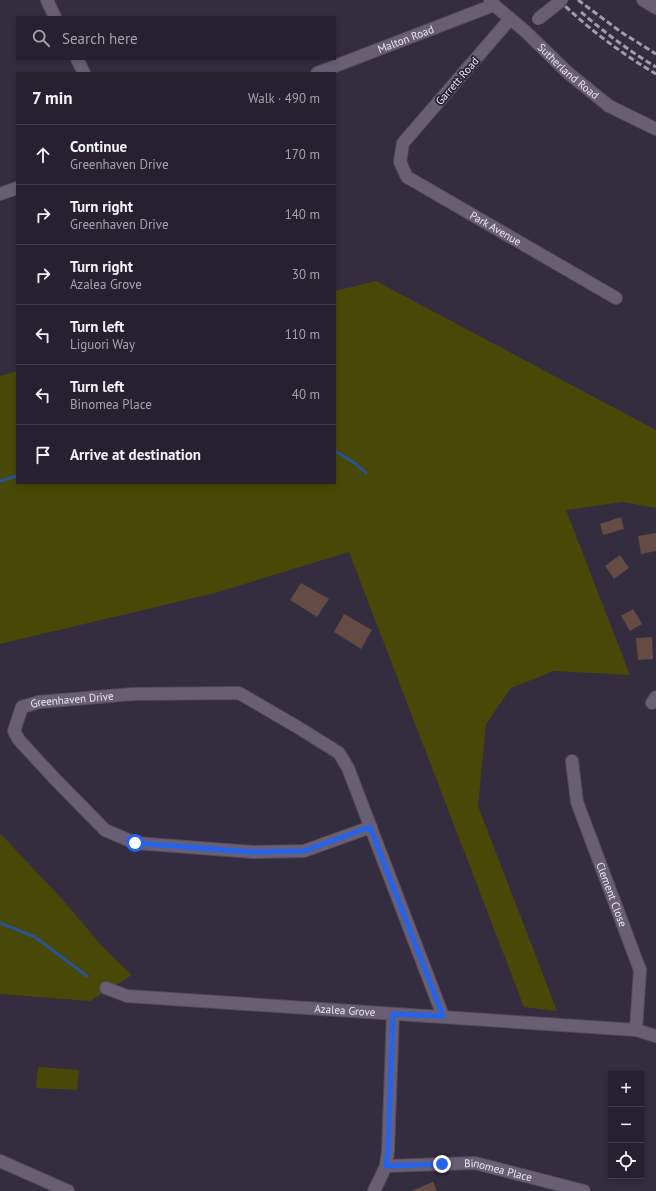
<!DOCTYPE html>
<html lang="en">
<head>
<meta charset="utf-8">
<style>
	body { margin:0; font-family:"PT Sans",sans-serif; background:#2f2937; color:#f1f3f6 }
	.controls { position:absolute; right:12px; bottom:12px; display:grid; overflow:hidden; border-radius:0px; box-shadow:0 2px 6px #0003 }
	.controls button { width:36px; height:36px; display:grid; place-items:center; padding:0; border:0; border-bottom:1px solid #433e4b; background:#27212f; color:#f1f3f6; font:20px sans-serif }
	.stop { position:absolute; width:12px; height:12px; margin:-9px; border:3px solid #2563eb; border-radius:50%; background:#fff }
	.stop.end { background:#2563eb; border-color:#fff; box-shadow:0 1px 4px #0008 }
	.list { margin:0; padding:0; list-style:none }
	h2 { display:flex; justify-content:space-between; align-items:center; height:52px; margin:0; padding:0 16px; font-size:17px }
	h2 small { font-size:13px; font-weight:400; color:#a4a3aa }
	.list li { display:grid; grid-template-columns:26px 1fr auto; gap:12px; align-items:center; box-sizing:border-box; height:60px; padding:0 16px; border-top:1px solid #433e4b }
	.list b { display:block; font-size:15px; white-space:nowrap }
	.list p { margin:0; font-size:13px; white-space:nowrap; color:#a4a3aa }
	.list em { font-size:13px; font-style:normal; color:#a4a3aa }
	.icon { flex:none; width:22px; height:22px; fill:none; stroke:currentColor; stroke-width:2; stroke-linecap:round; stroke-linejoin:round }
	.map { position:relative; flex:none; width:656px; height:1191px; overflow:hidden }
	.search { position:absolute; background:#27212f; box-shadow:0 2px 6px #0003; left:16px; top:16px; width:320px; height:44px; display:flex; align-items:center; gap:10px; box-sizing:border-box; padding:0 14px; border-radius:0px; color:#a4a3aa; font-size:15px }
	.panel { position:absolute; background:#27212f; box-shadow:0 2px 6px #0003; left:16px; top:72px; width:320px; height:412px; border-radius:0px }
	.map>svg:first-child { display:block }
	.green { fill:#484907 }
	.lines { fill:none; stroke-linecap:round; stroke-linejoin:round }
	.stream { stroke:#2b5292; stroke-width:3 }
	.building { fill:#644c44 }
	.minor-casing { stroke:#524b5b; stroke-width:14 }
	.minor { stroke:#685f75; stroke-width:12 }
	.rail { stroke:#a19baa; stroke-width:3; stroke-dasharray:6 3; stroke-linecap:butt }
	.minor-bridge-casing { stroke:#524b5b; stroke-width:14; stroke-linecap:butt }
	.minor-bridge { stroke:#685f75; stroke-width:12 }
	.route { stroke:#2563eb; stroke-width:5 }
	.labels { text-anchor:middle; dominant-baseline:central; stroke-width:3.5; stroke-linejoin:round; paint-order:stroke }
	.street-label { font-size:11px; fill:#eae6f2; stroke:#2a2235 }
</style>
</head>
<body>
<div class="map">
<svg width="656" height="1191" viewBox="0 0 656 1191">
	<rect width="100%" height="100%" fill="#342c3f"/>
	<path class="green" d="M376 281 656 430V508L623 502 566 510 630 675 554 671 511 688 486 724 478 806 557 1011 524 1007 349 552 215 593 0 644V376L17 371V483H335V291Z
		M0 833 61 898 103 947 132 975 90 1001 0 994Z
		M38 1067 79 1070 77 1090 36 1088Z"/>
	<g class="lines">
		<path class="stream" d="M335 451 356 464 366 473
			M0 481 17 476
			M0 923 35 937 87 976"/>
	</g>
	<path class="building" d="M621 517 624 529 603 535 600 524Z
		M656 533V551L641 554 638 536Z
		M620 555 629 568 614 579 605 566Z
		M301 583 329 599 317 617 290 600Z
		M633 609 642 624 630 631 621 616Z
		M344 614 372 630 361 649 334 632Z
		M652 637 653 659 638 660 636 638Z
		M433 1182 437 1191H411Z"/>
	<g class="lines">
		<defs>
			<g id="minor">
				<path d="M47 0 55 17"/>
				<path id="s1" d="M490 0 494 5 525 31 567 72 609 106 656 129"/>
				<path d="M643 0 656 8"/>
				<path id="s2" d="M510 19 403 143 400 162 407 177 616 298"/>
				<path d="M77 59 84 73"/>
				<path id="s3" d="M317 73 494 5"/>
				<path d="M0 194 17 188"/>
				<path d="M652 703 656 697"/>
				<path id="s4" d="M572 761 577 802 640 970 636 1030"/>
				<path id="s5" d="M371 827 304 851 253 852 135 843 105 830 54 778 19 740 14 731 22 707 39 702 133 694 239 693 299 728 339 753 348 768 443 1016"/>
				<path id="s6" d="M106 988 127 996C296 1007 466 1018 636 1030L656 1036"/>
				<path d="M0 1161 68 1191"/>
				<path id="s7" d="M386 1166 475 1163 584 1191"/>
				<path d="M374 1191 386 1166 388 1151 393 1014"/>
			</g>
		</defs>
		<use href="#minor" class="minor-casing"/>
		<use href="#minor" class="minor"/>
		<path class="rail" d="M559 0C588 29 621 53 656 74
			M578 0 621 32 656 54
			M581 12C604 32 629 51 656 67"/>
		<defs>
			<path id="minor-bridge" d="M538 19 562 0"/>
		</defs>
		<use href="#minor-bridge" class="minor-bridge-casing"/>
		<use href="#minor-bridge" class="minor-bridge"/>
	</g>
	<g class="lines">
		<path class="route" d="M135 843 252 852 304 851 370 827 443 1016 393 1014 388 1151 386 1166 442 1164"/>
	</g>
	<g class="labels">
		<g class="street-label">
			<text stroke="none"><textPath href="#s3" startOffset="95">Malton Road</textPath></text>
			<text stroke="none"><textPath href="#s1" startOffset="106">Sutherland Road</textPath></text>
			<text transform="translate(457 81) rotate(-49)">Garrett Road</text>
			<text stroke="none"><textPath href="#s2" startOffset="302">Park Avenue</textPath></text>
			<text stroke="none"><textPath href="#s5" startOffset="484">Greenhaven Drive</textPath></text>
			<text stroke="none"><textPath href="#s4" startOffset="140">Clement Close</textPath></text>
			<text stroke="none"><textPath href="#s6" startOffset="241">Azalea Grove</textPath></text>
			<text stroke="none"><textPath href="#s7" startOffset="113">Binomea Place</textPath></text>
		</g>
	</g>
</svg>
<div class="controls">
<button>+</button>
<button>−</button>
<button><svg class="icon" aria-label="locate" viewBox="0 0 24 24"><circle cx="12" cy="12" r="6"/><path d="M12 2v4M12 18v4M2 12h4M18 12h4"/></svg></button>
</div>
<div class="stop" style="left:135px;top:843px"></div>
<div class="stop end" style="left:442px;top:1164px"></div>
<div class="search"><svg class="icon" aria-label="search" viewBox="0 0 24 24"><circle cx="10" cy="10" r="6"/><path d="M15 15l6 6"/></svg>Search here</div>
<section class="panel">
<h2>7 min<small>Walk · 490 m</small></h2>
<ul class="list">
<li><svg class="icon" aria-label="ahead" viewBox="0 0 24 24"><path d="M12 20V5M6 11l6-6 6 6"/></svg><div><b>Continue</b><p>Greenhaven Drive</p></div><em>170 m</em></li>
<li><svg class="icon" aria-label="right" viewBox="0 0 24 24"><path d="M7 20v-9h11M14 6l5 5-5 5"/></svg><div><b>Turn right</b><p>Greenhaven Drive</p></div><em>140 m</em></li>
<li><svg class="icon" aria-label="right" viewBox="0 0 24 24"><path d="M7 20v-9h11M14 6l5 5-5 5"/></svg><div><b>Turn right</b><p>Azalea Grove</p></div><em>30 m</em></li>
<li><svg class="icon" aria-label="left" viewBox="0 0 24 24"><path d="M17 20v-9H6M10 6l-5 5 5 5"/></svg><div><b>Turn left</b><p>Liguori Way</p></div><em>110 m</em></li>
<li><svg class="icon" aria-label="left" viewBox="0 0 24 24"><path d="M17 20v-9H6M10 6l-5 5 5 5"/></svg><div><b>Turn left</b><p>Binomea Place</p></div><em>40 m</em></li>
<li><svg class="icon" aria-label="arrive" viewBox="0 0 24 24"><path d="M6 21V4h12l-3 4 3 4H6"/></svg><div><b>Arrive at destination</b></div></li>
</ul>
</section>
</div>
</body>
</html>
